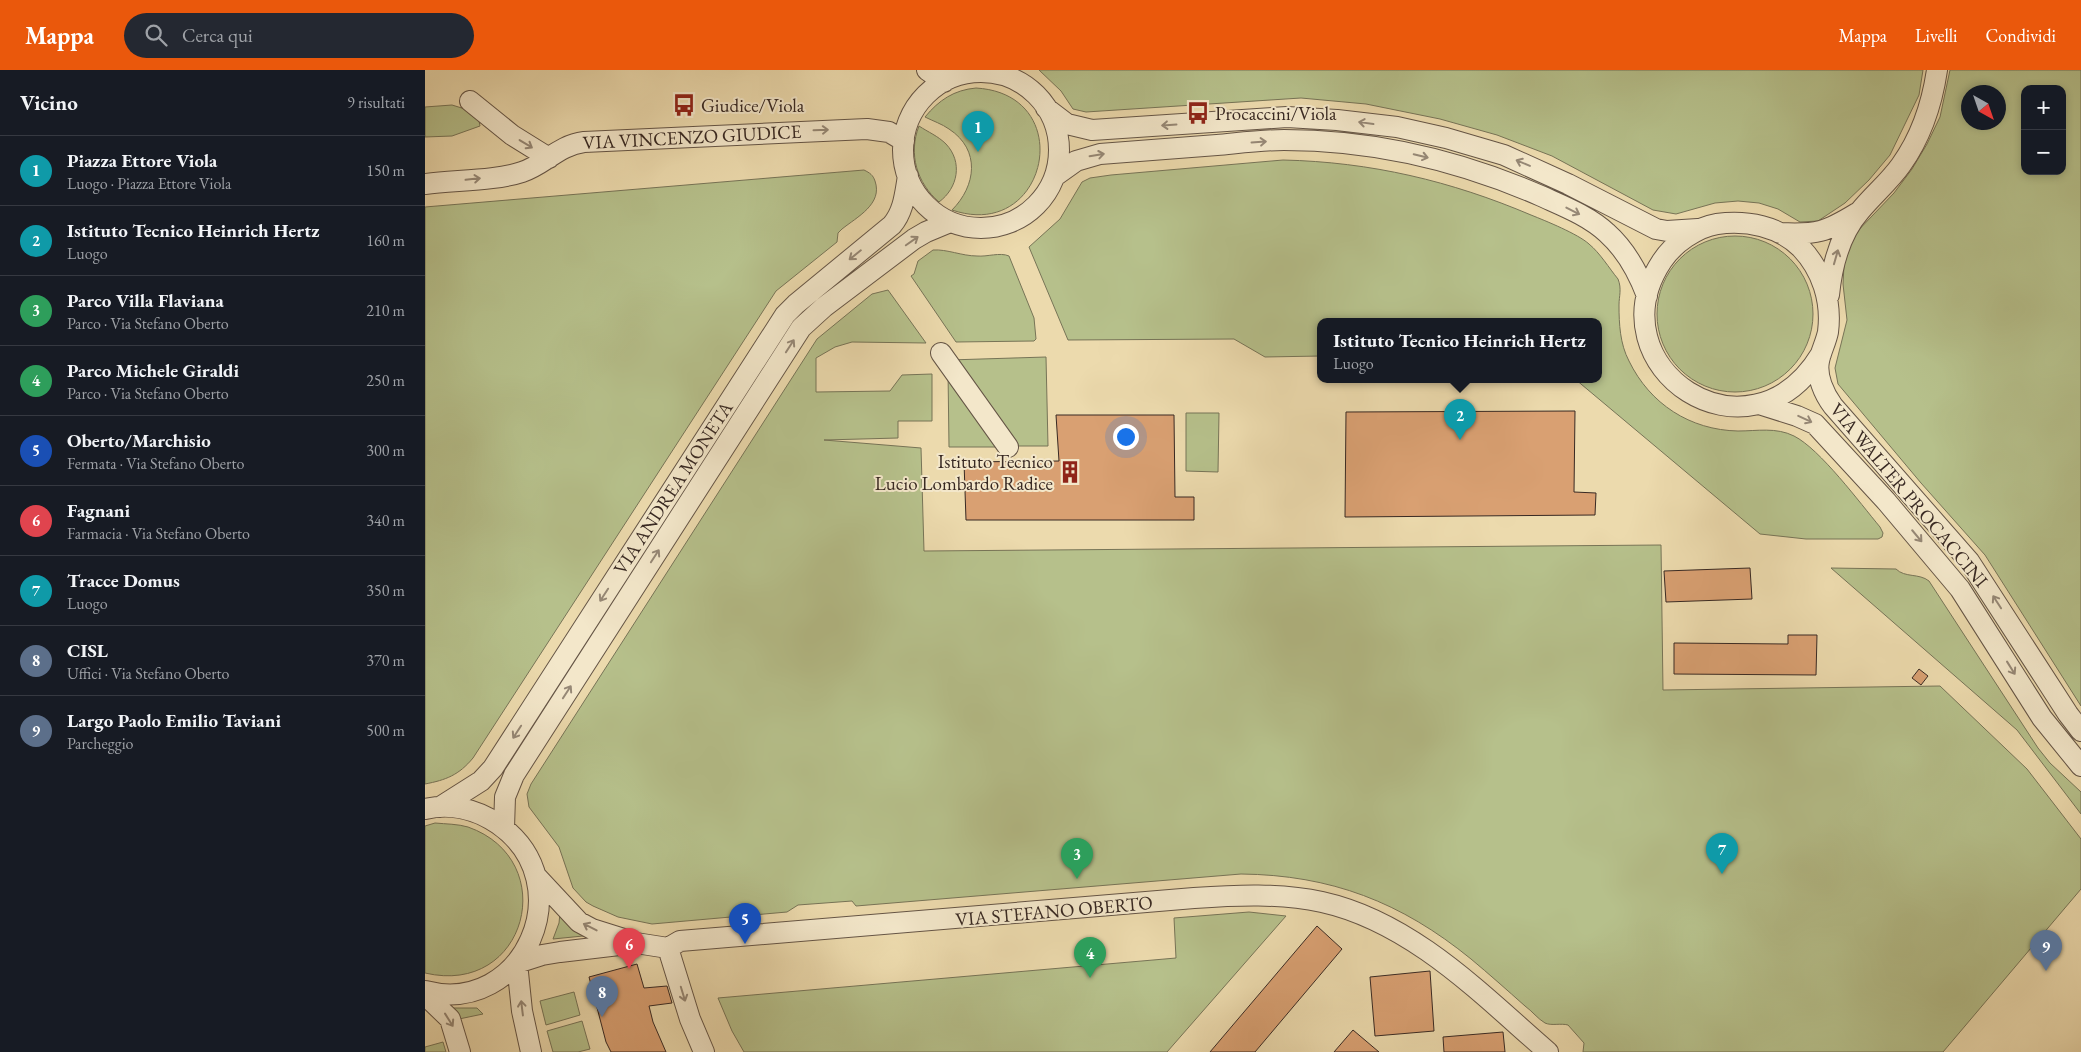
<!DOCTYPE html>
<html lang="it">
<head>
<meta charset="utf-8">
<style>
	body { margin:0; font-family:"EB Garamond",serif; background:#242831; color:#f1f3f6 }
	.controls { position:absolute; right:15px; top:15px; display:grid; overflow:hidden; border-radius:10px; box-shadow:0 2px 8px #0003 }
	.controls button { width:45px; height:45px; display:grid; place-items:center; padding:0; border:0; border-bottom:1px solid #363941; background:#171b24; color:#f1f3f6; font:25px sans-serif }
	.compass { position:absolute; left:1536px; top:15px; width:45px; height:45px; border-radius:50%; background:#171b24; box-shadow:0 2px 8px #0003; rotate:140deg }
	.you { position:absolute; left:700px; top:366px; width:18px; height:18px; margin:-12px; border:4px solid #fff; border-radius:50%; background:#1a73e8; box-shadow:0 0 0 8px #1a73e833 }
	.badge { display:grid; place-items:center; width:32px; height:32px; border-radius:50%; background:#ea580c; color:#fff; font-size:16px; font-weight:700 }
	.pin { position:absolute; translate:-50% -41px; filter:drop-shadow(0 1px 2px #0008) }
	.pin::after { content:''; position:absolute; top:26px; width:18px; height:15px; background:inherit; clip-path:polygon(0 0,100% 0,50% 100%) }
	.popup { position:absolute; left:892px; top:248px; width:285px; height:65px; box-sizing:border-box; display:grid; place-content:center; border-radius:10px; background:#171b24; filter:drop-shadow(0 1px 4px #0005); font-size:16px; white-space:nowrap; color:#9ea1a6 }
	.popup b { font-size:19px; color:#f1f3f6 }
	.popup::after { content:''; position:absolute; left:50%; top:100%; margin-left:-10px; border:10px solid transparent; border-top-color:#171b24 }
	.list { margin:0; padding:0; list-style:none }
	h2 { display:flex; justify-content:space-between; align-items:center; height:65px; margin:0; padding:0 20px; font-size:21px }
	h2 small { font-size:16px; font-weight:400; color:#9ea1a6 }
	.list li { display:grid; grid-template-columns:32px 1fr auto; gap:15px; align-items:center; box-sizing:border-box; height:70px; padding:0 20px; border-top:1px solid #363941 }
	.list b { display:block; font-size:19px; white-space:nowrap }
	.list p { margin:0; font-size:16px; white-space:nowrap; color:#9ea1a6 }
	.list em { font-size:16px; font-style:normal; color:#9ea1a6 }
	.icon { flex:none; width:28px; height:28px; fill:none; stroke:currentColor; stroke-width:2; stroke-linecap:round; stroke-linejoin:round }
	.map { position:relative; flex:none; width:1656px; height:982px; overflow:hidden }
	header { display:flex; align-items:center; gap:30px; box-sizing:border-box; height:70px; padding:0 25px; background:#ea580c; color:#fff }
	header strong { font-size:24px }
	nav { display:flex; gap:28px; margin-inline-start:auto; font-size:18px }
	.search { width:350px; height:45px; background:#242831; display:flex; align-items:center; gap:12px; box-sizing:border-box; padding:0 18px; border-radius:28px; color:#9ea1a6; font-size:19px }
	main { display:flex }
	aside { flex:1; background:#171b24 }
	.map>svg:first-child { display:block }
	.green { fill:#b6c08b; stroke:#777457; fill-rule:evenodd }
	.building { fill:#d9a072; stroke:#382923 }
	.lines { fill:none; stroke-linecap:round; stroke-linejoin:round }
	.minor-casing { stroke:#655546; stroke-width:22 }
	.minor { stroke:#f3e7ca; stroke-width:20 }
	.oneway { stroke:#968876 }
	.labels { text-anchor:middle; dominant-baseline:central; stroke-width:4; stroke-linejoin:round; paint-order:stroke }
	.poi-label { font-size:19px; fill:#382923; stroke:#f3e7ca; text-anchor:start }
	.street-label { font-size:19px; fill:#382923; stroke:#f3e7ca }
</style>
</head>
<body>
<header>
<strong>Mappa</strong>
<div class="search"><svg class="icon" aria-label="search" viewBox="0 0 24 24"><circle cx="10" cy="10" r="6"/><path d="M15 15l6 6"/></svg>Cerca qui</div>
<nav><a>Mappa</a><a>Livelli</a><a>Condividi</a></nav>
</header>
<main>
<aside>
<h2>Vicino<small>9 risultati</small></h2>
<ul class="list">
<li><span class="badge" style="background:#0f9aa8">1</span><div><b>Piazza Ettore Viola</b><p>Luogo · Piazza Ettore Viola</p></div><em>150 m</em></li>
<li><span class="badge" style="background:#0f9aa8">2</span><div><b>Istituto Tecnico Heinrich Hertz</b><p>Luogo</p></div><em>160 m</em></li>
<li><span class="badge" style="background:#2e9e5b">3</span><div><b>Parco Villa Flaviana</b><p>Parco · Via Stefano Oberto</p></div><em>210 m</em></li>
<li><span class="badge" style="background:#2e9e5b">4</span><div><b>Parco Michele Giraldi</b><p>Parco · Via Stefano Oberto</p></div><em>250 m</em></li>
<li><span class="badge" style="background:#1a4fb4">5</span><div><b>Oberto/Marchisio</b><p>Fermata · Via Stefano Oberto</p></div><em>300 m</em></li>
<li><span class="badge" style="background:#e0444e">6</span><div><b>Fagnani</b><p>Farmacia · Via Stefano Oberto</p></div><em>340 m</em></li>
<li><span class="badge" style="background:#0f9aa8">7</span><div><b>Tracce Domus</b><p>Luogo</p></div><em>350 m</em></li>
<li><span class="badge" style="background:#5c6f8a">8</span><div><b>CISL</b><p>Uffici · Via Stefano Oberto</p></div><em>370 m</em></li>
<li><span class="badge" style="background:#5c6f8a">9</span><div><b>Largo Paolo Emilio Taviani</b><p>Parcheggio</p></div><em>500 m</em></li>
</ul>
</aside>
<div class="map">
<svg width="1656" height="982" viewBox="0 0 1656 982">
	<rect width="100%" height="100%" fill="#ecdaad"/>
	<filter id="stains"><feTurbulence type="fractalNoise" baseFrequency=".004" numOctaves="4"/><feColorMatrix values="0 0 0 0 .2 0 0 0 0 .09 0 0 0 0 .02 0 0 0 .5 -.17"/></filter>
	<radialGradient id="worn" r=".72"><stop offset=".6" stop-color="#630" stop-opacity="0"/><stop offset="1" stop-color="#630" stop-opacity=".3"/></radialGradient>
	<path class="green" d="M614 0H1498L1494 25 1465 85 1444 110 1420 133 1393 151 1375 152 1353 139 1334 133 1313 131 1290 133 1251 144 1228 140 1127 86 1072 65 1015 49 941 34 876 28 661 42 648 39 636 21Z
		M1525 0H1656V636L1560 485 1496 413 1413 314 1410 298 1422 250 1418 214 1419 195 1426 168 1469 123 1487 99 1502 74 1515 47ZM1600 19H1637V101H1600ZM1544 22H1574V52H1544Z
		M551 18C654 24 623 173 527 140 551 116 556 80 524 59 517 54 508 51 500 47 514 30 529 20 551 18Z
		M27 35 40 39 54 51 55 56 27 66 0 67V37Z
		M494 56C503 62 513 66 521 74 538 92 533 118 514 132 492 113 483 84 494 56Z
		M858 90C946 92 1026 111 1106 145 1121 151 1153 164 1164 174 1175 183 1184 198 1193 209 1197 219 1194 226 1194 235 1194 254 1195 274 1204 291 1225 334 1265 360 1313 361 1332 361 1351 357 1369 366 1395 379 1435 433 1455 457L1458 463 1457 467 1453 469H1381L1335 464 1150 309H1174V251H896V286L840 287 809 269 643 270 604 177 635 149 657 112 665 108 686 105Z
		M439 100C445 103 448 105 450 111 458 134 432 147 417 159L413 163 412 172 351 221 48 688C34 705 21 710 0 714V137Z
		M1232 244a78 78 0 1 1 156 0a78 78 0 1 1-156 0Z
		M508 180C522 179 537 186 552 186 562 187 575 182 584 186L609 248 611 269 609 271 531 272 486 206 489 204 493 191Z
		M463 220 501 273 427 272 410 277 391 288V322L465 321 477 305 507 304V351H473V368L399 370 496 378 499 481 1236 475 1238 620 1515 616 1602 699 1656 769V819L1518 982H1158L1159 973 1143 955C1136 953 1126 956 1120 953 1113 949 1107 941 1100 936 1082 920 1064 904 1046 889 976 832 906 805 816 804L431 836 427 831 373 835 362 842 227 854 193 847 168 836 161 832 148 818 134 777 104 737 102 724 106 714 392 269 447 224Z
		M621 287 623 376H588L524 290Z
		M523 301 579 377H524Z
		M761 343H794L793 402 761 401Z
		M1406 498 1471 499C1480 508 1494 503 1504 511L1613 678 1625 693 1656 722V744L1592 660Z
		M10 753C21 754 33 754 43 757 137 790 102 927 0 903V756Z
		M824 842 861 846 742 982H319L307 961 293 928 751 888 749 848Z
		M135 843 168 865 128 869 134 853Z
		M149 922 155 945 121 955 115 931Z
		M28 938H52L58 944 34 949Z
		M157 951 165 979 153 982H128L122 961Z
		M18 972 21 982H0V977Z"/>
	<path class="building" d="M1150 341 1149 422 1171 423 1170 445 920 447 921 342Z
		M631 345H749L750 427H769V450H541L539 392 634 391Z
		M1325 498 1327 529 1241 532 1239 501Z
		M1363 565H1392L1391 605 1249 604V573L1363 574Z
		M1494 599 1503 606 1496 615 1487 608Z
		M892 856 917 879 830 982H785Z
		M212 894 219 918 242 916 247 933 224 936 228 952 241 982H186L181 972 164 907Z
		M1005 901 1009 961 950 966 945 907Z
		M928 960 954 982H909Z
		M1078 962 1080 982H1019L1018 967Z"/>
	<g class="lines">
		<defs>
			<path id="minor" d="M502 0 519 12
				M478 80a78 78 0 1 1 156 0a78 78 0 1 1-156 0Z
				M45 31 87 65 124 88
				M621 38 642 54 667 60 862 47 912 50 972 57 1021 68 1079 85 1143 114 1231 159 1242 161 1273 159
				M630 106 651 91 675 84C714 81 753 78 792 75 814 73 837 70 859 70 948 70 1036 91 1116 126 1138 136 1164 146 1182 163 1201 180 1213 202 1222 226
				M0 114C29 110 70 111 97 102 119 95 134 75 159 72L442 59 464 62 479 71
				M1355 163C1392 165 1401 162 1432 143
				M1404 225C1407 195 1415 164 1435 141 1448 125 1464 112 1476 95 1496 67 1507 34 1512 0
				M516 283 583 377
				M1396 284C1324 403 1167 297 1237 191 1248 174 1272 157 1292 154 1322 150 1354 156 1376 178 1397 200 1407 231 1403 262 1401 272 1396 281 1394 291 1391 306 1399 324 1408 336L1544 491 1643 644 1656 661
				M1334 334 1372 346 1390 354 1461 431 1535 519 1617 648 1656 696
				M15 737 56 711 68 698 360 245 371 234 467 155C479 141 480 123 483 106
				M0 739C25 733 51 739 73 754 158 813 99 947 0 921
				M79 758 80 727 89 705 376 258 399 237 489 169 501 162 525 152
				M112 807 154 852 167 859 202 870
				M243 878 265 949 279 982
				M92 893 117 885 135 882 211 873 243 878 255 871 769 828C812 825 855 823 897 832 987 852 1056 924 1123 982
				M92 893 97 941 106 982
				M0 925 25 949 35 982"/>
		</defs>
		<use href="#minor" class="minor-casing"/>
		<use href="#minor" class="minor"/>
	</g>
	<defs><path id="oneway-shaft" d="M-6 0H5M1.5-3L5.5 0L1.5 3" fill="none" stroke-width="1.6" stroke-linecap="round" stroke-linejoin="round" transform="scale(1.25)"/></defs>
	<g class="oneway">
		<use href="#oneway-shaft" transform="translate(941 53) rotate(-172)"/>
		<use href="#oneway-shaft" transform="translate(744 55) rotate(176)"/>
		<use href="#oneway-shaft" transform="translate(396 60) rotate(-2)"/>
		<use href="#oneway-shaft" transform="translate(834 72) rotate(-4)"/>
		<use href="#oneway-shaft" transform="translate(101 74) rotate(31)"/>
		<use href="#oneway-shaft" transform="translate(672 85) rotate(-9)"/>
		<use href="#oneway-shaft" transform="translate(996 86) rotate(13)"/>
		<use href="#oneway-shaft" transform="translate(1098 93) rotate(-157)"/>
		<use href="#oneway-shaft" transform="translate(48 109) rotate(-6)"/>
		<use href="#oneway-shaft" transform="translate(1148 141) rotate(27)"/>
		<use href="#oneway-shaft" transform="translate(487 171) rotate(-35)"/>
		<use href="#oneway-shaft" transform="translate(430 185) rotate(141)"/>
		<use href="#oneway-shaft" transform="translate(1411 187) rotate(-74)"/>
		<use href="#oneway-shaft" transform="translate(365 276) rotate(-57)"/>
		<use href="#oneway-shaft" transform="translate(1380 349) rotate(25)"/>
		<use href="#oneway-shaft" transform="translate(1492 466) rotate(50)"/>
		<use href="#oneway-shaft" transform="translate(230 486) rotate(-57)"/>
		<use href="#oneway-shaft" transform="translate(179 525) rotate(123)"/>
		<use href="#oneway-shaft" transform="translate(1572 532) rotate(-123)"/>
		<use href="#oneway-shaft" transform="translate(1586 598) rotate(58)"/>
		<use href="#oneway-shaft" transform="translate(142 622) rotate(-57)"/>
		<use href="#oneway-shaft" transform="translate(92 662) rotate(123)"/>
		<use href="#oneway-shaft" transform="translate(165 857) rotate(-153)"/>
		<use href="#oneway-shaft" transform="translate(258 924) rotate(73)"/>
		<use href="#oneway-shaft" transform="translate(97 938) rotate(-97)"/>
		<use href="#oneway-shaft" transform="translate(24 950) rotate(58)"/>
	</g>
	<defs>
		<symbol id="bus-bare" viewBox="-9 -9 18 18"><path d="M-5-6H5V4H4V6H2V4H-2V6H-4V4H-5ZM-3.5-4V0h7V-4ZM-3.5 1.2v1.5H-2V1.2ZM2 1.2v1.5H3.5V1.2Z" fill="#8f2418" stroke="#f3e7ca" stroke-width="2.5" paint-order="stroke"/></symbol>
		<symbol id="building-bare" viewBox="-9 -9 18 18"><path d="M-4-6H4V6H1V3H-1V6H-4ZM-2.5-4.3h1.7v1.8h-1.7ZM.8-4.3h1.7v1.8H.8ZM-2.5-1h1.7V.8h-1.7ZM.8-1h1.7V.8H.8Z" fill="#8f2418" stroke="#f3e7ca" stroke-width="2.5" paint-order="stroke"/></symbol>
	</defs>
	<g fill-rule="evenodd">
		<use href="#bus-bare" x="243" y="19" width="32" height="32"/>
		<use href="#bus-bare" x="757" y="27" width="32" height="32"/>
		<use href="#building-bare" x="629" y="386" width="32" height="32"/>
	</g>
	<g class="labels">
		<g class="poi-label">
			<text x="276" y="35">Giudice/Viola</text>
			<text x="790" y="43">Procaccini/Viola</text>
			<text x="628" y="391" text-anchor="end">Istituto Tecnico<tspan x="628" dy="22">Lucio Lombardo Radice</tspan></text>
		</g>
		<g class="street-label">
			<text transform="translate(267 67) rotate(-3)">VIA VINCENZO GIUDICE</text>
			<text transform="translate(248 418) rotate(-57)">VIA ANDREA MONETA</text>
			<text transform="translate(1484 425) rotate(50)">VIA WALTER PROCACCINI</text>
			<text transform="translate(629 841) rotate(-5)">VIA STEFANO OBERTO</text>
		</g>
	</g>
	<rect width="100%" height="100%" filter="url(#stains)"/>
	<rect width="100%" height="100%" fill="url(#worn)"/>
</svg>
<div class="controls">
<button>+</button>
<button>−</button>
</div>
<svg class="compass" viewBox="-18 -18 36 36"><path d="M0-13l5 13h-10z" fill="#e53935"/><path d="M0 13l5-13h-10z" fill="#9ea1a6"/></svg>
<div class="you"></div>
<div class="pin badge" style="left:553px;top:82px;background:#0f9aa8">1</div>
<div class="pin badge" style="left:1035px;top:370px;background:#0f9aa8">2</div>
<div class="popup"><b>Istituto Tecnico Heinrich Hertz</b>Luogo</div>
<div class="pin badge" style="left:652px;top:809px;background:#2e9e5b">3</div>
<div class="pin badge" style="left:665px;top:908px;background:#2e9e5b">4</div>
<div class="pin badge" style="left:320px;top:874px;background:#1a4fb4">5</div>
<div class="pin badge" style="left:204px;top:899px;background:#e0444e">6</div>
<div class="pin badge" style="left:1297px;top:804px;background:#0f9aa8">7</div>
<div class="pin badge" style="left:177px;top:947px;background:#5c6f8a">8</div>
<div class="pin badge" style="left:1621px;top:901px;background:#5c6f8a">9</div>
</div>
</main>
</body>
</html>
